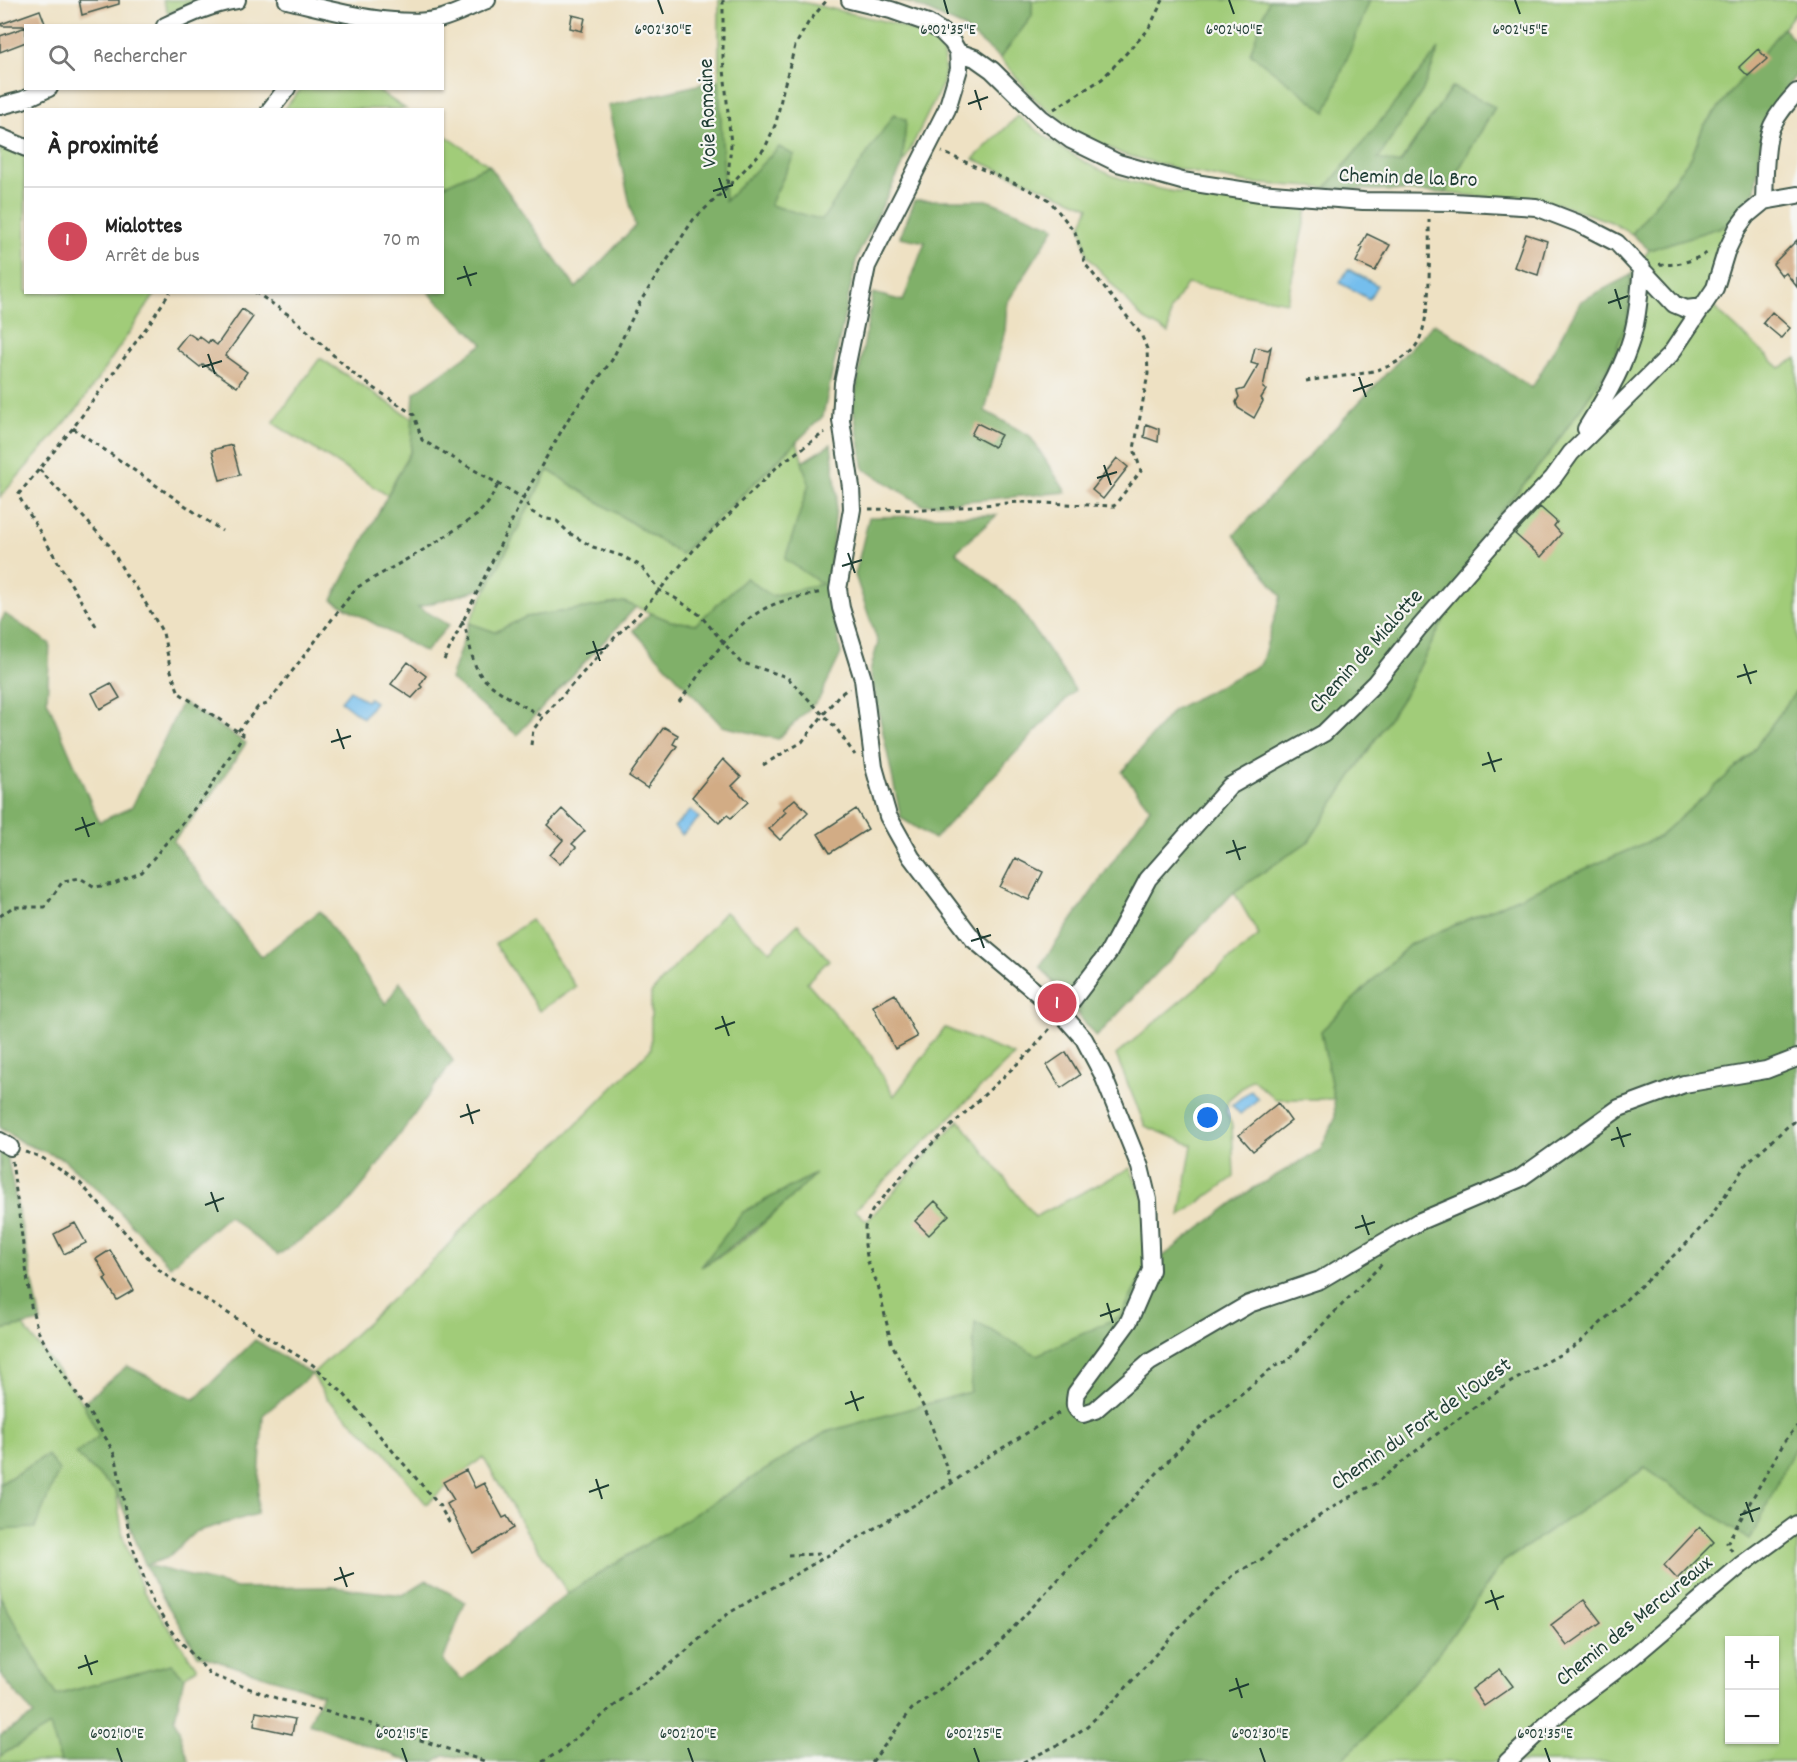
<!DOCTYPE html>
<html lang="fr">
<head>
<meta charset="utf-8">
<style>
	body { margin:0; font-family:Dekko,sans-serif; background:#f2f2f2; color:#222 }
	.controls { position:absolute; right:18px; bottom:18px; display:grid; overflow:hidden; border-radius:0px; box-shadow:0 2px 4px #0004 }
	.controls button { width:54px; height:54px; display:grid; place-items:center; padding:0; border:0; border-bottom:2px solid #e0e0e0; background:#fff; color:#222; font:30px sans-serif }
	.you { position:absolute; left:1208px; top:1118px; width:21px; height:21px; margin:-15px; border:4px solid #fff; border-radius:50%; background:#1a73e8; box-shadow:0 0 0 9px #1a73e833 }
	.badge { display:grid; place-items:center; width:39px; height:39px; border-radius:50%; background:#d1495b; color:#fff; font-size:20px; font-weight:700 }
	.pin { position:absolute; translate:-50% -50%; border:3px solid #fff; box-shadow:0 2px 6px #0006 }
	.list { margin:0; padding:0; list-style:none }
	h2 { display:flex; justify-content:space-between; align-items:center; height:78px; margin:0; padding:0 24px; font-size:26px }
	h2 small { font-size:20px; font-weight:400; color:#767676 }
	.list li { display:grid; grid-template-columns:39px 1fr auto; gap:18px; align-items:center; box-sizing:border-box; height:108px; padding:0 24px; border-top:2px solid #e0e0e0 }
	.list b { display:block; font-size:22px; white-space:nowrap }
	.list p { margin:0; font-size:20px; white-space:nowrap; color:#767676 }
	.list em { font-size:20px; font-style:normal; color:#767676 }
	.icon { flex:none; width:33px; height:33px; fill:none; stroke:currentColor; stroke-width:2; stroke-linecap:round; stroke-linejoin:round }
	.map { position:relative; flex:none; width:1797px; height:1762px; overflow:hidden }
	.search { position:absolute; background:#fff; box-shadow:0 2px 4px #0004; left:24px; top:24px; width:420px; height:66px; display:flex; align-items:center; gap:15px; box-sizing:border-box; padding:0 21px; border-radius:0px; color:#767676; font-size:22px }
	.panel { position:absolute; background:#fff; box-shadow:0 2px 4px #0004; left:24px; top:108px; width:420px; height:186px; border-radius:0px }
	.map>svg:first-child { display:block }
	.green { fill:#a1cc79; stroke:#608456; stroke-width:1.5; fill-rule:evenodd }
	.forest { fill:#80b069; stroke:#50764e; stroke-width:1.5 }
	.water { fill:#74beed; stroke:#4a7e90; stroke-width:1.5 }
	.building { fill:#d2ac85 }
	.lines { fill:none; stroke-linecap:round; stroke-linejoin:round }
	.minor-casing { stroke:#3e5649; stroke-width:20 }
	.path { stroke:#3e5649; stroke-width:3; stroke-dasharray:4.5 4.5; stroke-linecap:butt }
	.minor { stroke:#fff; stroke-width:16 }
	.ticks { fill:none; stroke:#1f3d34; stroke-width:2 }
	.labels { text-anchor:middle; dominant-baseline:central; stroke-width:4.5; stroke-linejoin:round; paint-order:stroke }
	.street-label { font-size:22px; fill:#1f3d34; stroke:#f6f6f2 }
	.ticks-label { font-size:15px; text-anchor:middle; fill:#1f3d34; stroke:#f6f6f2; stroke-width:4.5; stroke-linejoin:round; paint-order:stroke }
</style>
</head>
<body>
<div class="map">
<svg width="1797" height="1762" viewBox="0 0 1797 1762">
	<rect width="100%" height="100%" fill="#f6f6f2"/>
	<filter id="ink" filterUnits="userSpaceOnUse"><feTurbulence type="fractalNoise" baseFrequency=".0167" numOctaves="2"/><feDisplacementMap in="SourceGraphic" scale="12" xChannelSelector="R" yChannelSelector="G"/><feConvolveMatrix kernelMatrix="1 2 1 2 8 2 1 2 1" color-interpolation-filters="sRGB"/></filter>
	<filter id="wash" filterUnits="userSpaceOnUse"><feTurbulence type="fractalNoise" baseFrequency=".008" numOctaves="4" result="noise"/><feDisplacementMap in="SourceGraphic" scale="24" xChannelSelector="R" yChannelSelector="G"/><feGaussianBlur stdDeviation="1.35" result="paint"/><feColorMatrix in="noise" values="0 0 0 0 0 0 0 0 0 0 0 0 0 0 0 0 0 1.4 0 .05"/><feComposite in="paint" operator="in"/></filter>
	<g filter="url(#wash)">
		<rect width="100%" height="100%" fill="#eee1c3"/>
		<path class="green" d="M163 0H202L168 13Z
			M719 0H794L892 23 930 37 943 53 945 72 943 83 902 166 906 120 895 115 822 220 770 205 794 155 724 201 719 80Z
			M1032 0H1797V11L1703 127 1692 156 1632 234 1611 222 1559 204 1445 193 1495 107 1452 87 1399 164 1377 160 1422 92 1438 51 1326 188 1248 183 1182 170 1122 154 1074 131 1035 99 1000 58 1032 16Z
			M301 89H375L406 109H284Z
			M1018 116C1048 139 1079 162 1114 176 1176 199 1244 199 1308 205L1287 302 1187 284 1170 310 1169 333 1143 319 1087 256 1081 226 1089 207 973 159Z
			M443 134 489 165 443 186Z
			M0 142 25 154 26 292 156 293 78 408 0 497Z
			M1730 224 1710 304 1780 368 1797 358V690L1749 756 1659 837 1409 945 1321 1031 1334 1099H1275L1252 1079 1228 1100 1226 1112 1232 1125 1234 1177 1180 1216 1192 1145 1145 1126 1116 1055 1259 935 1234 892 1309 841 1407 691 1497 516 1549 454 1611 364 1628 318 1631 275 1649 250Z
			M320 358 413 419 411 450 387 495 273 423Z
			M797 442 809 484 786 559 823 584 771 596 746 578 696 624 670 621 624 602 526 617 495 632 469 623 548 470 681 554Z
			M725 912 770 951 798 924 829 960 807 982 870 1054 894 1096 945 1028 1014 1055 855 1210 867 1221 959 1120 1035 1217 1130 1168 1146 1204 1145 1270 1121 1316 1037 1355 971 1392 826 1432 568 1593 525 1529 483 1457 426 1504 382 1449 327 1399 312 1374 436 1258 489 1200 563 1138 651 1049V993ZM813 1175C782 1209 744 1244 703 1266L743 1212Z
			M531 920 576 987 539 1011 495 944Z
			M23 1326 83 1403 99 1436 76 1454 116 1491 123 1537 143 1591 197 1668 184 1677 171 1664 56 1695 0 1596V1530L35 1527 47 1455 0 1484V1330Z
			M1797 1442V1762H1339L1365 1738 1443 1648 1503 1562 1645 1468 1750 1540ZM1730 1640H1774V1740H1730Z
			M50 1725 61 1762H0V1756Z"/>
		<path class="forest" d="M898 0H1032V16L1000 58 963 27 913 4Z
			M1269 0H1370L1326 112 1250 53Z
			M1783 28 1797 43V74L1765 116 1755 191 1730 224 1649 250 1632 234 1692 156 1703 127Z
			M1439 49 1422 92 1378 159 1400 164 1452 87 1495 107 1445 193 1326 188Z
			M719 80 725 201 779 147 794 155 770 205 822 220 894 114 906 120 902 166 857 257 823 416 681 554 548 470 488 587 418 607 449 625 425 652 332 600 411 451 414 393 483 344 429 293 442 292 443 186 489 165 576 288 635 226 608 106Z
			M915 200H987L1055 227 1007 303 1005 331 985 411 1030 436 1066 492 923 505 864 469 853 407 873 293 903 301 925 242 900 237Z
			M1631 275 1628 318 1611 364 1549 454 1497 516 1407 691 1309 841 1234 892 1096 1037 1040 966 1150 808 1122 772 1173 710 1261 664 1281 596 1234 535 1434 323 1532 388 1581 301Z
			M831 444 837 495 829 583 841 654 819 699 778 739 722 726 633 630 651 613 670 621 696 624 746 578 772 596 822 584 785 559 809 484 802 462Z
			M997 515 956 552 1016 603 1075 690 934 839 901 818 870 671 878 643 855 575 869 517Z
			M624 602 636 607 517 735 450 679 469 623 495 632 526 617Z
			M5 614 50 644 47 700 99 822 132 807 182 702 246 743 212 795 173 841 261 957 320 911 386 1004 400 982 453 1061 368 1179 341 1212 278 1255 228 1216 170 1266 105 1196 63 1159 23 1143 0 1128V623Z
			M1797 690V1443L1750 1540 1645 1468 1503 1562 1443 1648 1365 1738 1339 1762H490L444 1755 434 1762H411L309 1723 322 1694 198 1655 155 1585 145 1564 116 1491 76 1454 99 1436 83 1403 127 1366 195 1399 255 1340 312 1374 263 1415 257 1514 195 1532 167 1558 146 1565 237 1588 333 1587 403 1595 427 1580 465 1602 443 1661 462 1680 568 1593 826 1432 970 1392 975 1322 1037 1355 1121 1316 1145 1270 1249 1191 1320 1150 1335 1118 1334 1099 1321 1031 1409 945 1659 837 1749 756Z
			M0 1144 5 1146 41 1322 0 1330Z
			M815 1174C781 1210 743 1240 701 1267L743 1212Z
			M47 1455 59 1470 35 1528 0 1530V1484Z
			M0 1596 56 1695 171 1664 184 1677 175 1718 189 1762H61L50 1726 0 1756V1736L34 1715 0 1674Z"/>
		<path class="water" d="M1348 269 1377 285 1369 299 1340 283Z
			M350 690 366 701 369 698 375 702 363 718 341 701Z
			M691 810 699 818 682 835 674 827Z
			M1251 1090 1258 1099 1240 1114 1232 1105Z"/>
		<g id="blocks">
			<path class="building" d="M79 0H119V4L82 15Z
				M40 10 46 26H2L1 24Z
				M572 15 585 18 582 31 570 28Z
				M26 27V42L0 52V36Z
				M1758 49 1767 59 1748 76 1739 67Z
				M1367 234 1390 245 1375 271 1356 262 1363 248 1360 247Z
				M1526 234 1547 241 1538 275 1514 267Z
				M1797 240V287L1786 273 1782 276 1773 264Z
				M242 309 253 317 225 356 247 372 237 387 203 364 200 367 176 348 188 333 197 339 199 336 208 343 210 340 217 345Z
				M1772 312 1790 328 1781 338 1763 323Z
				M1255 347 1268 350 1271 347 1263 388 1266 390 1261 398 1263 401 1254 418 1238 408 1236 402 1239 397 1237 391 1244 389 1258 365 1251 363Z
				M977 423 1001 435 994 447 971 435Z
				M1146 424 1159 429 1158 442 1144 437Z
				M232 445 240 475 220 480 212 450Z
				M1117 458 1128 467 1103 499 1092 490Z
				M1540 507 1557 522 1554 526 1561 534 1541 557 1515 534Z
				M408 662 426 676 420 685 422 687 412 698 391 684Z
				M111 683 120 698 100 709 92 693Z
				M664 727 678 735 673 744 677 746 647 788 629 776Z
				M723 759 741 777 732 786 748 802 731 818 727 815 719 823 692 797Z
				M795 799 808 812 780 840 769 829 786 812 783 809Z
				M562 809 585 831 572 844 576 847 560 864 550 855 563 840 547 825Z
				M856 809 868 829 830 853 818 834Z
				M1015 858 1043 872 1029 900 1000 887Z
				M895 994 917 1037 895 1049 873 1006Z
				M1066 1052 1080 1075 1061 1088 1047 1065Z
				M1278 1103 1291 1121 1253 1151 1239 1135Z
				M935 1201 949 1215 929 1235 915 1221Z
				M75 1223 86 1243 64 1254 54 1234Z
				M110 1250 134 1290 117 1300 104 1279 107 1277 96 1259Z
				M466 1470 475 1488 484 1483 503 1518 507 1516 514 1528 473 1553 447 1504 454 1500 443 1482Z
				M1700 1527 1714 1542 1677 1579 1664 1565Z
				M1584 1600 1601 1622 1567 1646 1551 1625Z
				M1500 1669 1513 1686 1484 1706 1472 1689Z
				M256 1712 295 1719 292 1734 254 1726Z"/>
		</g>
	</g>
	<g filter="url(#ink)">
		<use href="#blocks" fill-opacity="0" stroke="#3e5649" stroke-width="1.5"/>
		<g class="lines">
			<defs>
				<path id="minor" d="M287 0C331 10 394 29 439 19 455 15 471 6 487 0
					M850 0 891 10 928 23 942 32 952 42 958 52 959 69 947 109 867 266 843 383 841 420 851 487 852 509 838 589 841 608 863 679 874 767 888 816 911 857 973 939 1062 1014 1084 1039 1102 1073 1140 1167 1148 1200 1151 1270 1129 1321 1076 1393C1074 1404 1073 1408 1083 1414L1095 1410 1150 1362 1249 1304 1320 1280 1418 1222 1519 1179 1619 1108 1684 1084 1766 1070 1797 1058
					M165 26C188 15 211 4 237 0
					M958 52 975 58 992 70 1041 118 1071 140 1118 163 1182 181 1260 193 1363 201 1453 202 1536 207 1580 224 1617 243 1674 304 1686 309 1703 307
					M0 106 23 100 49 88
					M270 110 287 88
					M0 137 26 148
					M1764 201C1765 182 1764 143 1772 126 1778 113 1787 103 1797 92
					M1586 429C1602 403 1619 376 1629 346 1638 321 1639 294 1642 268
					M1062 1014 1109 952 1148 879 1230 786 1324 733 1375 683 1417 630 1504 530 1553 478 1571 453 1670 355 1715 288 1726 252 1738 227 1747 215 1764 201 1797 195
					M0 1141 10 1147
					M1507 1762 1559 1713 1628 1661 1741 1565 1797 1524"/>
			</defs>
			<use href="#minor" class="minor-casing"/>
			<path class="path" d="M723 0V58L731 145 727 187
				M1054 109 1102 79 1148 30 1163 0
				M1659 264C1677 266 1692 261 1707 253
				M255 292 292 317 355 375 414 415 422 440 523 498 532 512 543 518 557 521 569 533 593 547 622 556 641 566 659 590 675 598 700 615 740 662 787 677 836 728 855 755
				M1306 381C1330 377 1357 376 1380 369 1392 366 1407 357 1415 347 1433 324 1429 249 1429 219
				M73 428 222 531
				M869 509 924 510 1019 502 1114 506 1141 471 1134 449 1148 374 1147 349 1141 334 1086 265 1075 232 1049 200 1028 189 942 152
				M462 621C470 637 470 657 478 671 488 689 525 706 543 717
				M96 626 18 495 73 428 149 324 170 292
				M444 660 523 498 570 416 612 360 640 302 693 220 727 188 765 148 776 123 783 90 795 46 808 23 827 0
				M679 702C705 668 729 626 768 607 784 599 804 596 822 592
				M238 731 258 707 267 704 356 588 432 545 477 515 488 503 499 483
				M531 745 533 730 543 717 617 635 639 614 698 545 779 465 825 432
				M763 765 802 742 838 696 849 688
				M0 916 13 907H45L63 881 80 878 95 887 114 884 142 872 207 793 243 735 179 693 171 671 163 633 138 590 126 575 109 545 38 468
				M25 1152 41 1157 80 1183 162 1273 313 1365 343 1393 439 1505 450 1524
				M12 1161 31 1306 38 1331 56 1363 107 1440 116 1458 130 1539 153 1603 172 1632 211 1675 282 1700 366 1722 487 1762
				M952 1483 928 1416 891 1342 878 1285 868 1262 865 1245V1227L872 1211 918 1157 1032 1050 1051 1027
				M1732 1551 1727 1543 1785 1441 1797 1426
				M788 1555 819 1554 821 1559
				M542 1762 559 1752 632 1691 671 1664 729 1613 952 1483 980 1462 1059 1413
				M872 1762 912 1709 987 1656 1196 1431 1275 1366 1287 1361 1382 1264
				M1023 1762 1064 1742 1085 1728 1115 1700 1187 1619 1236 1573 1262 1559 1294 1532 1346 1499 1376 1483 1437 1434 1511 1382 1577 1345 1685 1245 1709 1219 1747 1163 1787 1127 1797 1120"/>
			<use href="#minor" class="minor"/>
		</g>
	</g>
	<path class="ticks" d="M658 0 663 14M944 0 948 14M1229 0 1234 14M1515 0 1520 14M975 90 981 110M968 104 988 97M719 178 726 198M713 191 733 185M464 266 471 286M457 279 477 273M1615 289 1621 309M1608 303 1628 296M208 354 215 374M202 367 222 361M1359 377 1366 397M1353 391 1373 384M1104 465 1111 485M1097 478 1117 472M848 553 855 573M842 566 862 560M593 641 600 661M586 654 606 648M1744 664 1751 684M1737 677 1757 671M337 729 344 749M331 742 351 736M1488 752 1495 772M1482 765 1502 759M82 817 89 837M75 830 95 823M1233 840 1240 860M1226 853 1246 847M977 928 984 948M971 941 991 935M722 1016 729 1036M715 1029 735 1022M467 1104 473 1124M460 1117 480 1110M1617 1127 1624 1147M1611 1140 1631 1134M211 1192 218 1212M205 1205 224 1198M1362 1215 1369 1235M1355 1228 1375 1222M1107 1303 1113 1323M1100 1316 1120 1309M851 1391 858 1411M845 1404 864 1397M596 1479 602 1499M589 1492 609 1485M1746 1502 1753 1522M1740 1515 1760 1508M340 1567 347 1587M334 1580 354 1573M1491 1590 1498 1610M1485 1603 1504 1596M85 1655 92 1675M78 1668 98 1661M1236 1678 1242 1698M1229 1691 1249 1684M117 1748 122 1762M402 1748 407 1762M688 1748 693 1762M974 1748 979 1762M1260 1748 1265 1762M1545 1748 1550 1762"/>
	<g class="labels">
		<g class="street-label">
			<text transform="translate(709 113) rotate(-92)">Voie Romaine</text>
			<text transform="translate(1408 179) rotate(2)">Chemin de la Bro</text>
			<text transform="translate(1367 652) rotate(-48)">Chemin de Mialotte</text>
			<text transform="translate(1422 1425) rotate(-35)">Chemin du Fort de l'Ouest</text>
			<text transform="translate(1635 1622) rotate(-39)">Chemin des Mercureaux</text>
		</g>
	</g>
	<g class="ticks-label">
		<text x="663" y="34">6°02'30"E</text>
		<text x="948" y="34">6°02'35"E</text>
		<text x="1234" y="34">6°02'40"E</text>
		<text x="1520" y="34">6°02'45"E</text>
		<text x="117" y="1738">6°02'10"E</text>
		<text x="402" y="1738">6°02'15"E</text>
		<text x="688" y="1738">6°02'20"E</text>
		<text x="974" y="1738">6°02'25"E</text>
		<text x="1260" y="1738">6°02'30"E</text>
		<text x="1545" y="1738">6°02'35"E</text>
	</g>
</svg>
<div class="controls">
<button>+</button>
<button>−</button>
</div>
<div class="you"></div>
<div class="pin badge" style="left:1057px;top:1003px">1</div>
<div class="search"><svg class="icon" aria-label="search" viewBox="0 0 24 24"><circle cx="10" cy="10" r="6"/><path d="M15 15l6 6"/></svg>Rechercher</div>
<section class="panel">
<h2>À proximité<small></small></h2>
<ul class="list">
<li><span class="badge">1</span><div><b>Mialottes</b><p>Arrêt de bus</p></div><em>70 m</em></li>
</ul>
</section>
</div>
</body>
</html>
